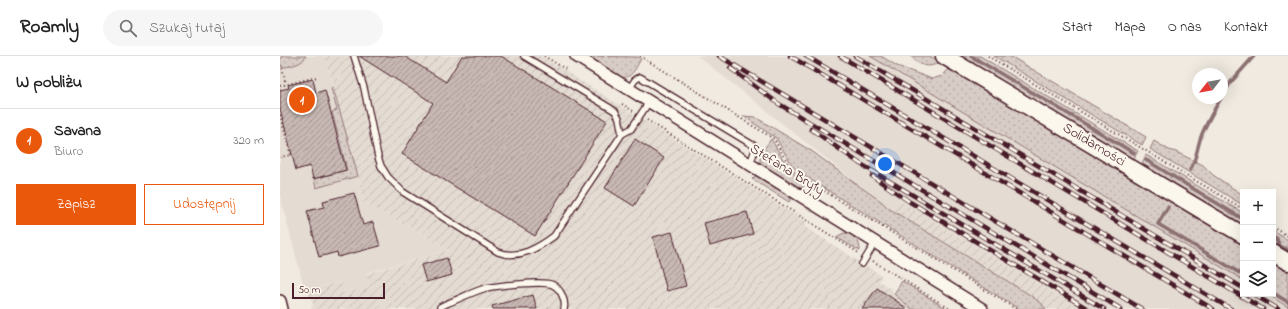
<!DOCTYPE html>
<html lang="pl">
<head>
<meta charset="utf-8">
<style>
	body { margin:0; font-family:"Indie Flower",sans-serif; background:#f6f6f6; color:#222 }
	.controls { position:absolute; right:12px; bottom:12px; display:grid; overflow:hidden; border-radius:0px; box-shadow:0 4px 16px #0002 }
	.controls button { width:36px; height:36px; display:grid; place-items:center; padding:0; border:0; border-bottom:1px solid #e0e0e0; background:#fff; color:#222; font:20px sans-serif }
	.compass { position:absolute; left:912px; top:12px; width:36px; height:36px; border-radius:50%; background:#fff; box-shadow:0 4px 16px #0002; rotate:239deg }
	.scale { position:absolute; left:12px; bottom:10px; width:93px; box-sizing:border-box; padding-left:4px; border:2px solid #4a1f2b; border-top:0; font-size:11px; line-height:14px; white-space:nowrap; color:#4a1f2b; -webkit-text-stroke:3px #fbf7ec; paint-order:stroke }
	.you { position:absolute; left:605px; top:108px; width:14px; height:14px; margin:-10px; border:3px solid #fff; border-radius:50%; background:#1a73e8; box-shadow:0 0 0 6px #1a73e833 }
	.badge { display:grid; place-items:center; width:26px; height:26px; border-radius:50%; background:#ea580c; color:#fff; font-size:13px; font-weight:700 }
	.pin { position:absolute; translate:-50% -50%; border:2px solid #fff; box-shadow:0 1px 4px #0006 }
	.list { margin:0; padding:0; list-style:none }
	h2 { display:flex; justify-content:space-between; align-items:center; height:52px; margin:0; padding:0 16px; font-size:17px }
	h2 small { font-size:13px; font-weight:400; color:#767676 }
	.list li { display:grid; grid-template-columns:26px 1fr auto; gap:12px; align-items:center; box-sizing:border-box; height:64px; padding:0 16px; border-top:1px solid #e0e0e0 }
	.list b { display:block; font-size:15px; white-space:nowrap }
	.list p { margin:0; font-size:13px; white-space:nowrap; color:#767676 }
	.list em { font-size:13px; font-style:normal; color:#767676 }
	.actions { display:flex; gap:8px; padding:12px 16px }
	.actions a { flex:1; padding:9px 0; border:1px solid #ea580c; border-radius:0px; text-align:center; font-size:14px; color:#ea580c }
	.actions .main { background:#ea580c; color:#fff }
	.icon { flex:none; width:22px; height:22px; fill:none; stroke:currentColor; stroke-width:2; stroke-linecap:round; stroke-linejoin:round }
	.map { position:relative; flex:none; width:1008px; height:253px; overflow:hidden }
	header { display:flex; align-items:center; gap:24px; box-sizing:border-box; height:56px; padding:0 20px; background:#fff; border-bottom:1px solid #e0e0e0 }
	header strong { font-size:19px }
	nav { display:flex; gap:22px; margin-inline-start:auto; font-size:14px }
	.search { width:280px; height:36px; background:#f6f6f6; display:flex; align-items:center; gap:10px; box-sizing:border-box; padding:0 14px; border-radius:22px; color:#767676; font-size:15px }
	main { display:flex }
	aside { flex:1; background:#fff }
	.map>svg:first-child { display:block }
	.built { fill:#e4dbd2 }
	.industrial { fill:url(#industrial-furrows) }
	.grass { fill:url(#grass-dots); stroke:#917678 }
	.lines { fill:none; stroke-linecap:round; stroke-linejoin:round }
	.stream { stroke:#8c6f72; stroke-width:3.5 }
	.building { fill:url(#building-hatch); stroke:#4a1f2b }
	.lane-casing { stroke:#4a1f2b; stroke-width:8 }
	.street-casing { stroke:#4a1f2b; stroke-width:14 }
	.secondary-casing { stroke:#4a1f2b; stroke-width:19 }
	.path { stroke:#4a1f2b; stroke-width:2; stroke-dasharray:1 3; stroke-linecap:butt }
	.lane { stroke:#fbf7ec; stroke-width:5.5 }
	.street { stroke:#fbf7ec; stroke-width:11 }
	.secondary { stroke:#fbf7ec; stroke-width:16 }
	.rail-casing { stroke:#4a1f2b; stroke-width:4.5 }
	.rail { stroke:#fbf7ec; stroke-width:3; stroke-dasharray:9; stroke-linecap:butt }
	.labels { text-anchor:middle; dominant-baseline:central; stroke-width:4; stroke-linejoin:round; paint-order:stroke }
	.street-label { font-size:14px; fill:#4a1f2b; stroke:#fbf7ec }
</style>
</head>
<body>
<header>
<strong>Roamly</strong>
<div class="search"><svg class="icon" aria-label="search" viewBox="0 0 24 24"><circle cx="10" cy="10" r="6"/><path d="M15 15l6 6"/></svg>Szukaj tutaj</div>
<nav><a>Start</a><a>Mapa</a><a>O nas</a><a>Kontakt</a></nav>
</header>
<main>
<aside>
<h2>W pobliżu<small></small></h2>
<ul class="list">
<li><span class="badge">1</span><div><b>Savana</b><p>Biuro</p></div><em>320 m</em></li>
</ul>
<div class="actions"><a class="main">Zapisz</a><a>Udostępnij</a></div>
</aside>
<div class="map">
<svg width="1008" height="253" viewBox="0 0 1008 253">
	<defs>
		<pattern id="industrial-furrows" width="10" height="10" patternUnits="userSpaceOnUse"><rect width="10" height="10" fill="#e4dbd2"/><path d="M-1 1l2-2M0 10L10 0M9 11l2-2" fill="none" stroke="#c5bcb4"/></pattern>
		<pattern id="grass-dots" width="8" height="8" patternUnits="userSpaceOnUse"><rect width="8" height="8" fill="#d8ccc6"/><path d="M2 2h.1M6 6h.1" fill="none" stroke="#bbafaa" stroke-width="1.8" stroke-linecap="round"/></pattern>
		<pattern id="building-hatch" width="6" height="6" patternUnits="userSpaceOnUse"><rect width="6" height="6" fill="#c8b8b3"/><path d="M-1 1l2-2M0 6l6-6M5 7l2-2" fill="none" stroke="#a49592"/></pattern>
	</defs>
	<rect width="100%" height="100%" fill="#f0eae0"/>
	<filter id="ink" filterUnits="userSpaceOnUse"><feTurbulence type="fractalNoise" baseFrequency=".025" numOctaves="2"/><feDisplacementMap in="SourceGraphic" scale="8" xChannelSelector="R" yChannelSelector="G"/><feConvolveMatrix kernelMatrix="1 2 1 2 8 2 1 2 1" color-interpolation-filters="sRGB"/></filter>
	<g filter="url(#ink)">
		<path class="built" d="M14 0H45L84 146 169 194 86 217 89 231 64 237 60 226 25 234 0 140V9Z
			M418 0H590L963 224V238H987L1008 251V253H800L618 144 608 152Z"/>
		<path class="industrial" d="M45 0H261L526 166 525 171 602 220 599 225 612 234 614 238 622 244V246L632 253H31L33 248 27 234 61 226 64 237 89 231 86 218 169 194 84 146Z
			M618 144 800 253H766L761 247 750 239 608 152Z"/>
		<path class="grass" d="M2 0H26C22 9 11 9 3 12L0 8V2Z
			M306 0 358 1 361 3C356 11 352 24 340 21Z
			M590 0H601L617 10 652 23 662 20 670 12 963 187V224Z
			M631 0H650L660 6C650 13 638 10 631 0Z
			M676 0H700L858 95 854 102 850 103Z
			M714 0H730L866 81 862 89Z
			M53 31 78 120 36 132 34 123 67 114 52 56 57 54 51 32Z
			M463 60 475 61 533 96 572 125 602 146 608 152 750 239 761 247 766 253H739L518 116 512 109 496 82Z
			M491 83 510 115 526 127 521 134 481 109C477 99 486 91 491 83Z
			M874 85 889 94 896 96 923 109 933 119 963 139V149L870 93Z
			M866 99 963 157V171L864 112 862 107Z
			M475 120H476L511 141V143L509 146 472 123Z
			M993 175 1008 184V198L993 189Z
			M564 177C575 177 580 185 580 195L556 181Z
			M993 205 1008 214V251L987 238H993Z
			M622 225 667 253H632L614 238Z"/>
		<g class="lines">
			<path class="stream" d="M691 0 854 97
				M942 40 951 26 974 0
				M866 104 963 163
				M910 114C917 103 917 90 922 78 927 66 934 54 941 42
				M888 151 878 168 963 219
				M993 181 997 184 1000 190 1008 194
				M993 237 1008 246"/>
		</g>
		<path class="building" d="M79 0H124L166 26 182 0H221L327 65 255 180 122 98 153 47Z
			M33 23 36 37 45 34 66 114 33 123 30 110 16 114 0 53V34L9 32 8 29Z
			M355 83 384 102 354 150 325 132Z
			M74 137 83 169 93 166 100 190 58 201 57 196 39 201 27 155 44 151 43 145Z
			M467 156 473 178 430 190 424 167Z
			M392 176 406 230 387 235 373 181Z
			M167 202 172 219 146 226 141 209Z
			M597 232 618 246 627 253H582Z
			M253 239 257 253H213L212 250Z"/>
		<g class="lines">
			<defs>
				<path id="lane" d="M74 0 84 32 98 101 101 110 108 121 123 136 218 196C238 204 258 192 274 180L342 78 339 62 335 55 244 0
					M349 33 355 24 360 21 476 91 470 108
					M342 78 351 73 369 46
					M582 208 595 187
					M160 253V251L166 248C179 243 192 236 206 232 217 230 265 224 273 229 281 233 286 245 284 253"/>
				<path id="street" d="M296 0 702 253
					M0 245 2 253"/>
				<path id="secondary" d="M664 0 963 179
					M993 197 1008 206"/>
			</defs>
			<use href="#lane" class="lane-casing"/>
			<use href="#street" class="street-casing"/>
			<use href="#secondary" class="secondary-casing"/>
			<path class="path" d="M264 0 287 14
				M360 0 494 83 510 111 515 117 736 253
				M708 0 963 153
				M0 9 2 12 6 28
				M0 30 37 21
				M342 48 353 55
				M0 59 11 99 0 101
				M367 64 579 197
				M993 171 1008 180
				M593 205 670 253"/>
			<use href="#lane" class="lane"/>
			<use href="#street" class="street"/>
			<use href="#secondary" class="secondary"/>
			<defs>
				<path id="rail" d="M439 0 862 253
					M510 0 933 253
					M526 0 809 169 951 253
					M560 0 983 253
					M575 0 963 232
					M450 12 499 48 841 253
					M531 73 579 107 824 253
					M592 120 630 146 808 253
					M973 238 998 253"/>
			</defs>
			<use href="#rail" class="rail-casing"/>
			<use href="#rail" class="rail"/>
		</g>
	</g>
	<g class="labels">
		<g class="street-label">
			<text transform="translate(814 89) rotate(31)">Solidarności</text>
			<text transform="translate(507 114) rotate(32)">Stefana Bryły</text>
		</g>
	</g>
</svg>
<div class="controls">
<button>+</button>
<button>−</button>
<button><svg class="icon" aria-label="layers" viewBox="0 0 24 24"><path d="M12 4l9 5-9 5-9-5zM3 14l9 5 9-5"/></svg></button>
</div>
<svg class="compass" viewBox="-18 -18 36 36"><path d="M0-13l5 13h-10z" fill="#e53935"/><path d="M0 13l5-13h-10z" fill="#767676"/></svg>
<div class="scale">50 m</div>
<div class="you"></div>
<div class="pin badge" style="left:22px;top:44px">1</div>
</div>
</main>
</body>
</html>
